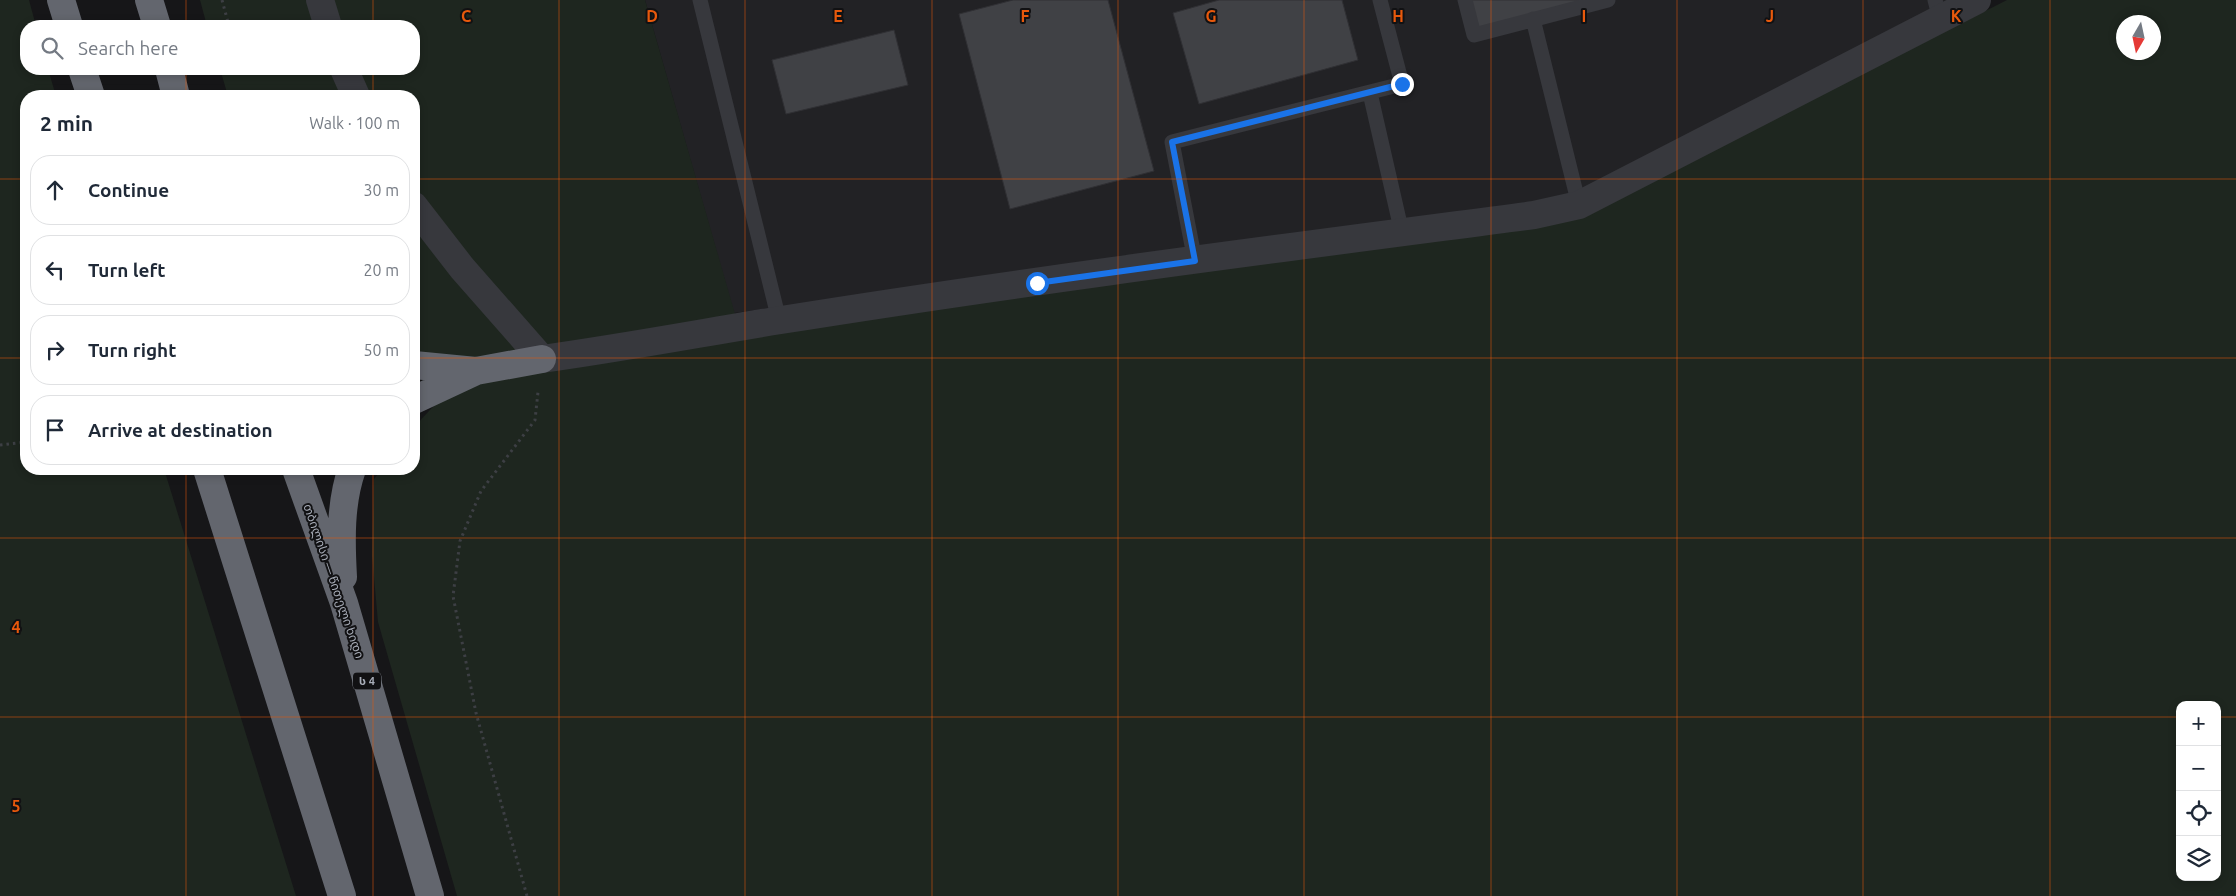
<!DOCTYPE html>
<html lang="en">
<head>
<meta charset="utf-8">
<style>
	body { margin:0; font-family:Ubuntu,"Noto Sans Georgian",sans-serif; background:#f6f6f7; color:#1f2937 }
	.controls { position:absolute; right:15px; bottom:15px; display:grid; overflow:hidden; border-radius:10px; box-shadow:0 2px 8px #0003 }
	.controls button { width:45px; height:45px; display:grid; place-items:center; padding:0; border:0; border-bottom:1px solid #e0e1e3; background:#fff; color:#1f2937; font:25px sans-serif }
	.compass { position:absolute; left:2116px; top:15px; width:45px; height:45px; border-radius:50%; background:#fff; box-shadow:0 2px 8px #0003; rotate:189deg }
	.stop { position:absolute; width:15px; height:15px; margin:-11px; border:4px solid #1a73e8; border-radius:50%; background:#fff }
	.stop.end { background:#1a73e8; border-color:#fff; box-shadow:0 1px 5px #0008 }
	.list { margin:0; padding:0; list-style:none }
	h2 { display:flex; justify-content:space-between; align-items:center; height:65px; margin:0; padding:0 20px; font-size:21px }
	h2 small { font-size:16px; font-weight:400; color:#747a83 }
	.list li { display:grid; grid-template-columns:32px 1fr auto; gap:15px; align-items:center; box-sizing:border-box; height:70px; margin:0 10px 10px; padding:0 10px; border:1px solid #e0e1e3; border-radius:20px }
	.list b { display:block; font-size:19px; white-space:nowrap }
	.list em { font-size:16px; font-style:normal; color:#747a83 }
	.icon { flex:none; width:28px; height:28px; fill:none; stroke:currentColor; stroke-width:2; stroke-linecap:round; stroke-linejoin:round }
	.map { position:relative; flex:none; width:2236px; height:896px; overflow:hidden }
	.search { position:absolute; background:#fff; box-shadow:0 2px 8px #0003; left:20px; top:20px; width:400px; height:55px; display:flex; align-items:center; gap:12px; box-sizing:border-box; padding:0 18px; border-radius:20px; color:#747a83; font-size:19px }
	.panel { position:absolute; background:#fff; box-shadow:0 2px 8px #0003; left:20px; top:90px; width:400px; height:385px; border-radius:20px }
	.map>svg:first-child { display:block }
	.built { fill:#222225 }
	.green { fill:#1e261f; fill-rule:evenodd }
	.building { fill:#404145; stroke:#303034 }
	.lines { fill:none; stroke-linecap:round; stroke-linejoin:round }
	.path { stroke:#3d3f44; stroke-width:3; stroke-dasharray:2.5 4; stroke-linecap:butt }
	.service { stroke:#37383d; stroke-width:15 }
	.minor { stroke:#37383d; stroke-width:28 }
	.tertiary { stroke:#37383d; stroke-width:28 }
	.motorway { stroke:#63666e; stroke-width:28 }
	.route { stroke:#1a73e8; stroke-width:6 }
	.grid { fill:none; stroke:#e8590c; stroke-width:1; stroke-opacity:0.55 }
	.labels { text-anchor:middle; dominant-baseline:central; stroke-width:4; stroke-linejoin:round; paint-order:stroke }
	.shield { fill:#111113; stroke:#7b7e86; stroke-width:1 }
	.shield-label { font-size:11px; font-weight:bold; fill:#a8adb8 }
	.street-label { font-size:12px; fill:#a8adb8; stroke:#111113 }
	.grid-label { font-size:16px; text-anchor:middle; font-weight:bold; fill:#e8590c; stroke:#111113; stroke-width:4; stroke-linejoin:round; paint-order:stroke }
</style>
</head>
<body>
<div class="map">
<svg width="2236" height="896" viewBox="0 0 2236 896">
	<rect width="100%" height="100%" fill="#161618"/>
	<path class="built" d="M645 0H1960L1581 196 734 313Z"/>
	<path class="green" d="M0 0H29L36 26H26V69H48L56 96H26V469H164L296 896H0Z
		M200 0H645L739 328 414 365V96H228L220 69H414V26H207Z
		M2007 0H2236V896H457L378 622 372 555 374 479 382 469H414V427L459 379 1587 213ZM2124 22H2154V52H2124ZM2180 705H2217V877H2180Z"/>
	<path class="building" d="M1013 0H1108L1154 171 1010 209 959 14Z
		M1219 0H1342L1358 60 1199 104 1173 13Z
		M1469 0H1589L1476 28Z
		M894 30 908 85 786 114 772 60Z"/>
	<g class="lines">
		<path class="path" d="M222 0 229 26
			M240 69 241 71
			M0 445 26 442
			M527 896 476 713 453 596 460 541 481 491 535 420 538 392"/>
		<path class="service" d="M700 0 779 320
			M1465 0 1474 35 1608 0
			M1935 0 1940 19
			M1533 19 1579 205
			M1370 93 1402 233
			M1195 261 1172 142 1402 84 1380 0"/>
		<path class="minor" d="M320 0 328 26
			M344 69 356 96
			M414 206 462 268 542 359"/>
		<path class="tertiary" d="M542 359C622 348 701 333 781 320 1031 280 1283 248 1534 215L1579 205 1977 0"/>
		<path class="motorway" d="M61 0 69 26
			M149 0 157 26
			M82 69 91 96
			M169 69 176 96
			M414 365 476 371 414 400
			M476 371 542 359
			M207 469 342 896
			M296 469 344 603 430 896
			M343 577C341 541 340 503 352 469"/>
	</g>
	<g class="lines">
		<path class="route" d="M1037 283 1195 261 1172 142 1402 84"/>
	</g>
	<path class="grid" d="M186 0V26M373 0V26M559 0V896M745 0V896M932 0V896M1118 0V896M1304 0V896M1491 0V896M1677 0V896M1863 0V896M2050 0V896M186 69V96M373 69V96M0 179H26M414 179H2236M0 358H26M414 358H2236M186 469V896M373 469V896M0 538H2236M0 717H2180M2217 717H2236"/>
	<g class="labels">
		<rect class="shield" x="353" y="672.5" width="28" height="17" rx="4"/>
		<g class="shield-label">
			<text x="367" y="681">ს 4</text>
		</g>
		<g class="street-label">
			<text transform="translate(334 581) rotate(71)">თბილისი — წითელი ხიდი</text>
		</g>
	</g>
	<g class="grid-label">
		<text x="466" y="22">C</text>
		<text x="652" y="22">D</text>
		<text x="838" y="22">E</text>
		<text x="1025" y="22">F</text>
		<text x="1211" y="22">G</text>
		<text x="1398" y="22">H</text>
		<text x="1584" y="22">I</text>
		<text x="1770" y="22">J</text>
		<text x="1956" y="22">K</text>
		<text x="16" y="633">4</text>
		<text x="16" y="812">5</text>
	</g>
</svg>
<div class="controls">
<button>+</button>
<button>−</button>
<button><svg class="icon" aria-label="locate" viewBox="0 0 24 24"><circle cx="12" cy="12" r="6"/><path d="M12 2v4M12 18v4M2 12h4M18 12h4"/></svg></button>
<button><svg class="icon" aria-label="layers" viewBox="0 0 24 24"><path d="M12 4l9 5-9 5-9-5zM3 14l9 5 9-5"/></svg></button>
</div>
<svg class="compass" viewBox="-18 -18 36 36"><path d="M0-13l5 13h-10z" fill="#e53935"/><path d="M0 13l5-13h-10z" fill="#747a83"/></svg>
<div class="stop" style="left:1037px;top:283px"></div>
<div class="stop end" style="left:1402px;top:84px"></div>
<div class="search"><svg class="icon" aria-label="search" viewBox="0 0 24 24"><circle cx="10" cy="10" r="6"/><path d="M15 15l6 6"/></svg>Search here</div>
<section class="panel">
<h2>2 min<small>Walk · 100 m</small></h2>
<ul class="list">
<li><svg class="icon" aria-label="ahead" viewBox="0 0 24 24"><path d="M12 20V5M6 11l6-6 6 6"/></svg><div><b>Continue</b></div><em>30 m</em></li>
<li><svg class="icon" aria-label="left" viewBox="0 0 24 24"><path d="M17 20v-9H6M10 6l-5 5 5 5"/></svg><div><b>Turn left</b></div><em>20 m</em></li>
<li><svg class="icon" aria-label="right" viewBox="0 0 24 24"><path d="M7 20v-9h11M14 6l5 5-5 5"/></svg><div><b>Turn right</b></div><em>50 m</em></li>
<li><svg class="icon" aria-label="arrive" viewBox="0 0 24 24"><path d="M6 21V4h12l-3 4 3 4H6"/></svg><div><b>Arrive at destination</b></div></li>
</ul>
</section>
</div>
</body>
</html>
